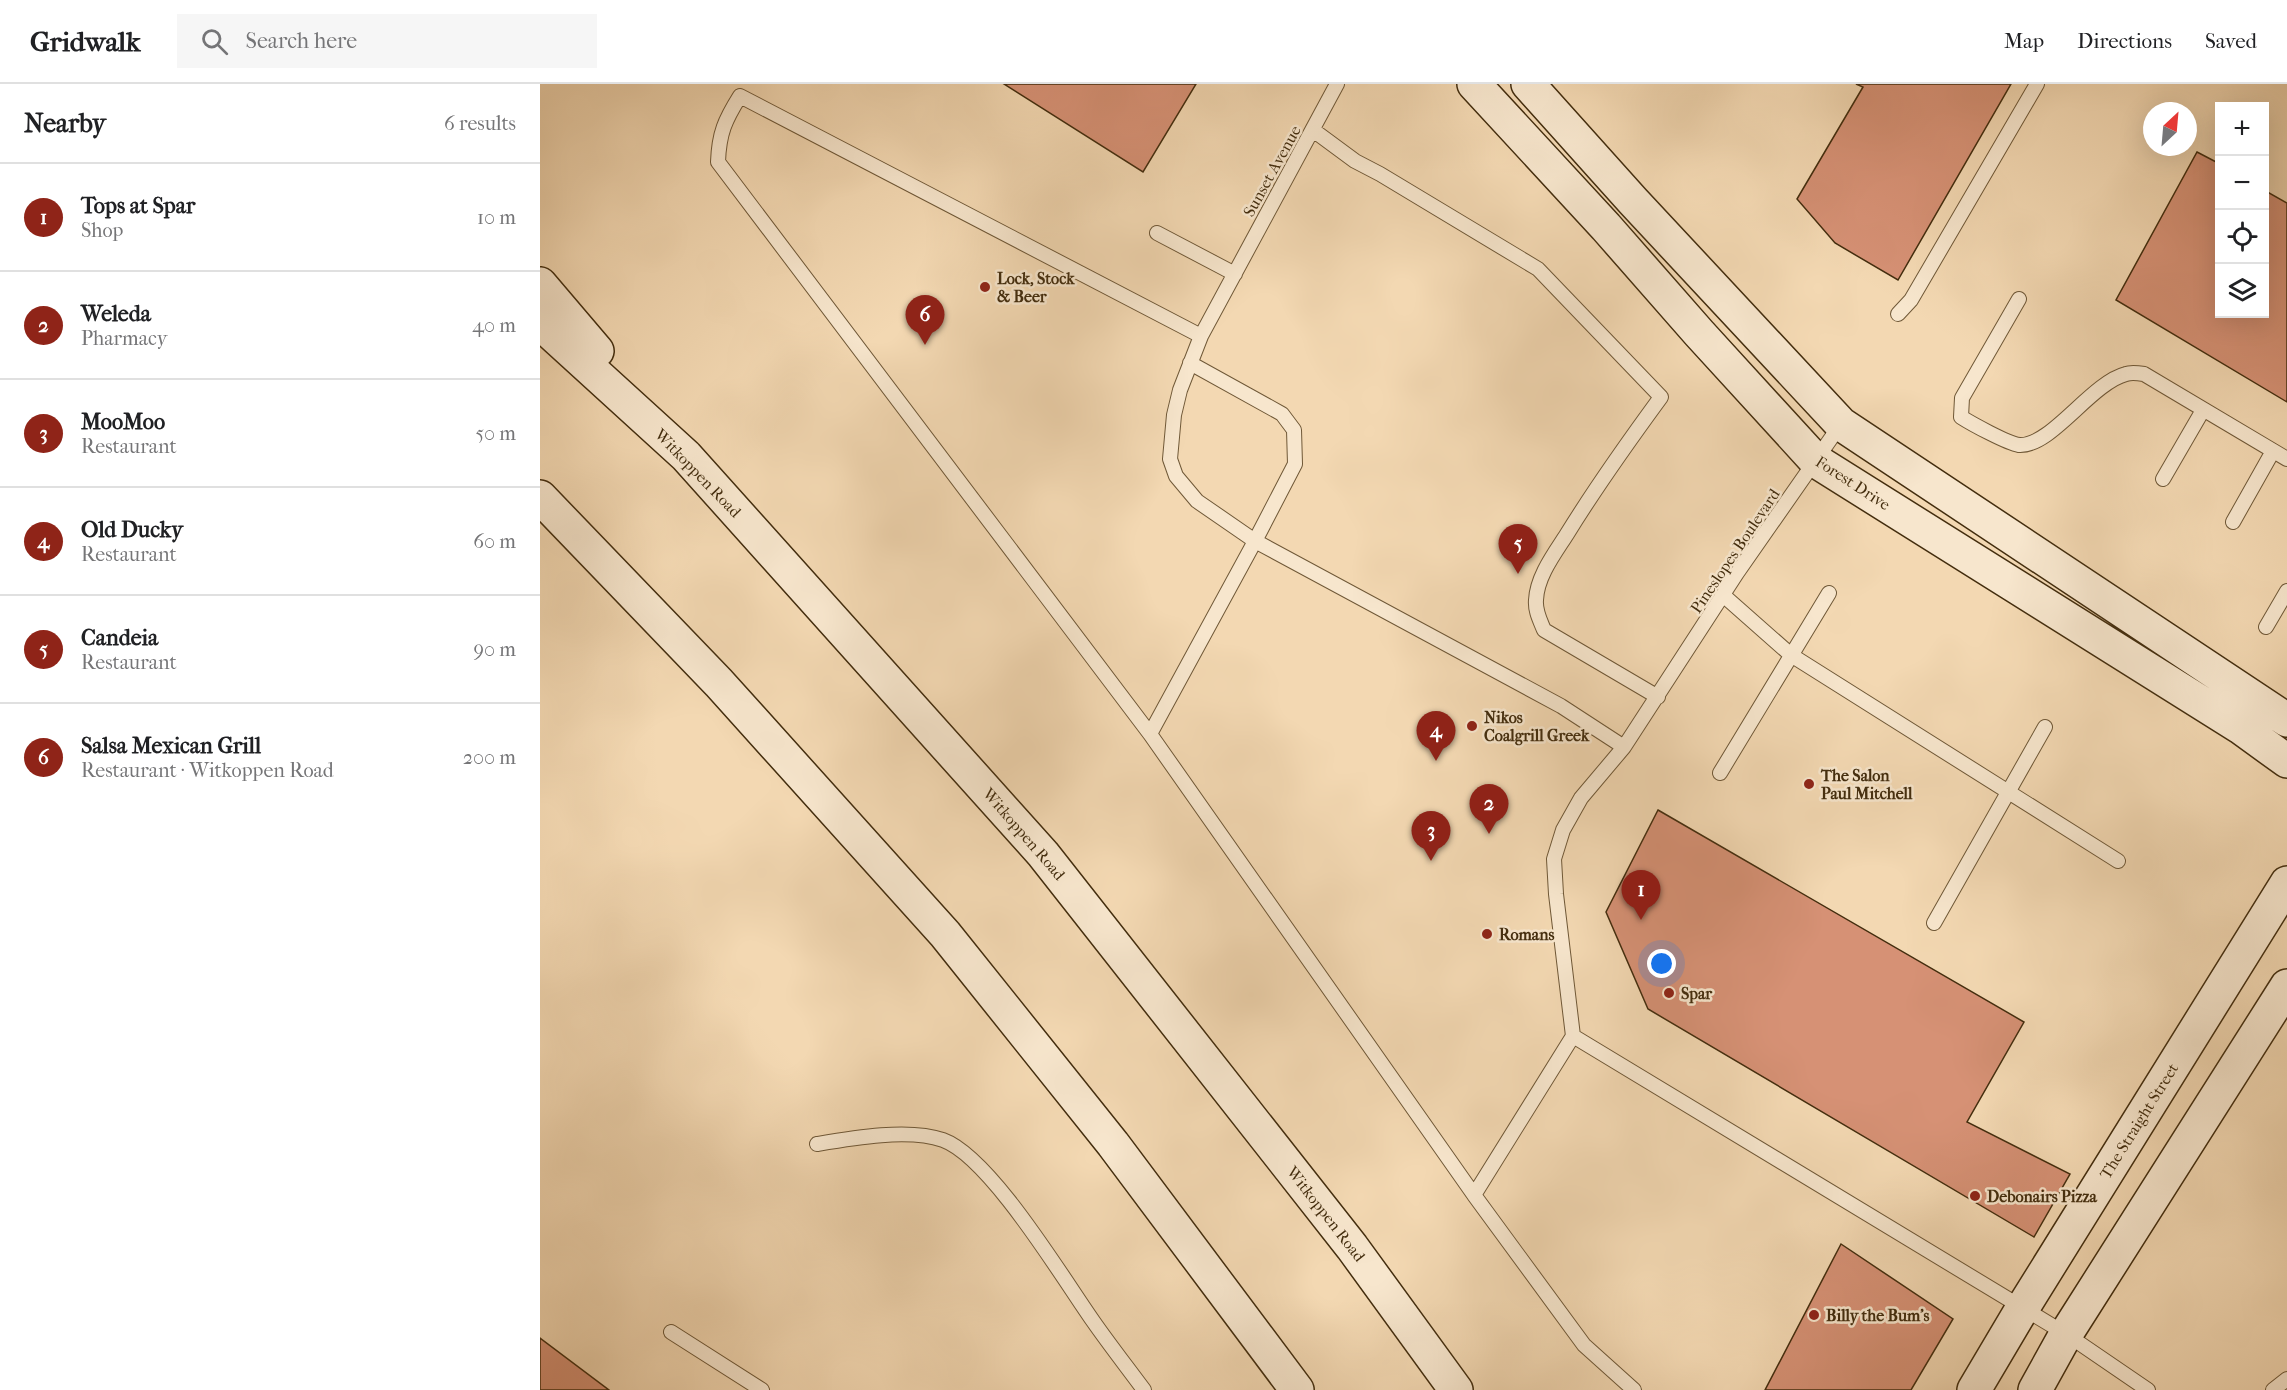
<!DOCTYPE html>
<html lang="en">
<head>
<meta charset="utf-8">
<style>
	body { margin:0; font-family:"IM FELL French Canon",serif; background:#f6f6f6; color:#202124 }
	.controls { position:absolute; right:18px; top:18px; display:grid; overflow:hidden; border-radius:0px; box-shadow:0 6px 24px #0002 }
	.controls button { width:54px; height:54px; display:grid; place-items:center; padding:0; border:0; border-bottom:2px solid #e0e0e0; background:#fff; color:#202124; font:30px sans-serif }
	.compass { position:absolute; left:1603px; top:18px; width:54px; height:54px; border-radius:50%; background:#fff; box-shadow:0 6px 24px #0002; rotate:26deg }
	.you { position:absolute; left:1122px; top:880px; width:21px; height:21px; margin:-15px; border:4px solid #fff; border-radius:50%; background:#1a73e8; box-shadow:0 0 0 9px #1a73e833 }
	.badge { display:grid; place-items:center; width:39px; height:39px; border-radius:50%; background:#8f2418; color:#fff; font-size:20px; font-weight:700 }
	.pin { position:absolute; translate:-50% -50px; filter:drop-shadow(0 2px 3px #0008) }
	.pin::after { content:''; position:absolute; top:32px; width:21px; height:18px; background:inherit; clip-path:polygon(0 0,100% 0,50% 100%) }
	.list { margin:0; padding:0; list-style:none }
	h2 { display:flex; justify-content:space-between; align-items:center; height:78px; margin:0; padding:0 24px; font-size:26px }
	h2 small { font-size:20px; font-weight:400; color:#757577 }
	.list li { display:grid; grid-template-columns:39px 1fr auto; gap:18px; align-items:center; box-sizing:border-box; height:108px; padding:0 24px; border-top:2px solid #e0e0e0 }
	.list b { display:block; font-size:22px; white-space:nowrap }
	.list p { margin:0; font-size:20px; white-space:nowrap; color:#757577 }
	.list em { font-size:20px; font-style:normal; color:#757577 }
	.icon { flex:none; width:33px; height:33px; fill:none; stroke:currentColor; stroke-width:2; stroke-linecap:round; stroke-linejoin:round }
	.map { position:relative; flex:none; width:1747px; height:1306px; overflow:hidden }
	header { display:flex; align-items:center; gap:36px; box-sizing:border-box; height:84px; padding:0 30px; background:#fff; border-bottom:2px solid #e0e0e0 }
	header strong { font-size:28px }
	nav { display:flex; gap:33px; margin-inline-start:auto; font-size:21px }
	.search { width:420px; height:54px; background:#f6f6f6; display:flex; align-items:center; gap:15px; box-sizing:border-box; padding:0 21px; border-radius:0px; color:#757577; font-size:22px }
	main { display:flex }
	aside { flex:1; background:#fff }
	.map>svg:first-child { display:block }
	.building { fill:#d69175; stroke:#432d0e; stroke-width:1.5 }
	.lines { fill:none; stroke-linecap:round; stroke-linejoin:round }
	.lane-casing { stroke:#6f5837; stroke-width:16 }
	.secondary-casing { stroke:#432d0e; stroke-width:36 }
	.lane { stroke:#f7e6cd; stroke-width:14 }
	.secondary { stroke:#f7e6cd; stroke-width:33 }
	.poi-dot { fill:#8f2418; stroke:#f7e6cd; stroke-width:2 }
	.labels { text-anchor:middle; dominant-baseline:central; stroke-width:5; stroke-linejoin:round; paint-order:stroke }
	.street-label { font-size:16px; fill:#432d0e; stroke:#f7e6cd }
	.poi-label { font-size:16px; font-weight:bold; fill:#432d0e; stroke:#f7e6cd; text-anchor:start }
</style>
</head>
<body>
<header>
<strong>Gridwalk</strong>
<div class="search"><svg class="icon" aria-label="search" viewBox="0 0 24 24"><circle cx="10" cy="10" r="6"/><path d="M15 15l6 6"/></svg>Search here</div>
<nav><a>Map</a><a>Directions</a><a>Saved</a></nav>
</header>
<main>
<aside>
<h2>Nearby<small>6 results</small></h2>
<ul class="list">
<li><span class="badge">1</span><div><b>Tops at Spar</b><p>Shop</p></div><em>10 m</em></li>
<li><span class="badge">2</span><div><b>Weleda</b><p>Pharmacy</p></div><em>40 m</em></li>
<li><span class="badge">3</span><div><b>MooMoo</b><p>Restaurant</p></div><em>50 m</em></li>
<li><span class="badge">4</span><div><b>Old Ducky</b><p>Restaurant</p></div><em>60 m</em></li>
<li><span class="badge">5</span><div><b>Candeia</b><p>Restaurant</p></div><em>90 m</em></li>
<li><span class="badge">6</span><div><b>Salsa Mexican Grill</b><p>Restaurant · Witkoppen Road</p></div><em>200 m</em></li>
</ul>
</aside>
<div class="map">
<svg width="1747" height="1306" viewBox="0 0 1747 1306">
	<rect width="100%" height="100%" fill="#f3d8b2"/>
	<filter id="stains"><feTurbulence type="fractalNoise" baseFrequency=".00333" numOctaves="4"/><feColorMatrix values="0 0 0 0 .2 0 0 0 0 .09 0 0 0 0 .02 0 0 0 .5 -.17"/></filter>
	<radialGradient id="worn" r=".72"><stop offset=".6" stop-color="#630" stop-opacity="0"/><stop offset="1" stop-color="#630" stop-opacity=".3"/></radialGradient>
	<path class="building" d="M464 0H656L603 88Z
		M1316 0H1471L1358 196 1295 159 1257 115 1323 3Z
		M1657 68 1680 80V230H1724V106L1747 119V318L1576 216Z
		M1118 726 1484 938 1427 1038 1530 1090 1494 1153 1108 925 1066 828Z
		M1301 1160 1413 1235 1371 1306H1225Z
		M0 1254 69 1306H0Z"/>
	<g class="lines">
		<defs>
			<path id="lane" d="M797 0 661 252 640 306 634 331 630 375 636 392 657 417 715 457 610 650 934 1111 1033 952
				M773 46 815 77 840 90 998 185 1121 313C1088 358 1056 403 1027 450 1015 469 997 492 996 516 995 527 1000 536 1004 546L1118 613
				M617 149 695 190
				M1479 215 1422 314 1421 333C1432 340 1467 359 1479 361 1511 363 1551 299 1586 290 1591 288 1598 289 1604 290L1747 375
				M1358 230 1371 216 1497 0
				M650 279 742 330 754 346 755 380 715 457 1021 622 1084 663
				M1301 340 1197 489 1084 663 1041 714 1023 746 1014 775 1016 810 1033 952 1526 1250 1608 1306
				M1623 395 1663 326
				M1693 438 1733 367
				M1183 511 1251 571 1578 777
				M1726 543 1747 507
				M610 650 178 78C179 49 185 36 200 12L661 252
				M1180 689 1289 509
				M1394 839 1505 643
				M277 1060C312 1054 369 1044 403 1056 450 1073 522 1193 553 1237 569 1260 587 1283 604 1306
				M934 1111 1044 1261 1094 1306
				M131 1248 222 1306
				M1733 1306 1747 1295"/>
			<path id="secondary" d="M934 0 1066 143 1159 249 1276 377 1700 643 1747 677
				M988 0 1093 117 1301 340 1747 636
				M0 200 57 267
				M0 239 146 372 503 770 812 1163 916 1306
				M0 413 179 599 405 850 573 1060 757 1306
				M1434 1306 1482 1225 1747 799
				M1495 1306 1526 1250 1747 902"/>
		</defs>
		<use href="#lane" class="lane-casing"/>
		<use href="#secondary" class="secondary-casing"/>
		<use href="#lane" class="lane"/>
		<use href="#secondary" class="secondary"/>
	</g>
	<g class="poi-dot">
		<circle cx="445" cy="203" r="6"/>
		<circle cx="932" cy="642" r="6"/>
		<circle cx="1269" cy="700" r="6"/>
		<circle cx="947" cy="850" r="6"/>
		<circle cx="1129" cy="909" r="6"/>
		<circle cx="1435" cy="1112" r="6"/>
		<circle cx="1274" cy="1231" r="6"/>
	</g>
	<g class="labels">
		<g class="street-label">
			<text transform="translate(732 87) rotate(-61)">Sunset Avenue</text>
			<text transform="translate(158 389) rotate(46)">Witkoppen Road</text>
			<text transform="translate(1313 399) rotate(33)">Forest Drive</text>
			<text transform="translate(1195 467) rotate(-56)">Pineslopes Boulevard</text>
			<text transform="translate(484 750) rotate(49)">Witkoppen Road</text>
			<text transform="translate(1599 1037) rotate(-58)">The Straight Street</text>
			<text transform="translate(786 1130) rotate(52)">Witkoppen Road</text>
		</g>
		<g class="poi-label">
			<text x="457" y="194">Lock, Stock<tspan x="457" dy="18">&amp; Beer</tspan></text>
			<text x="944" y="633">Nikos<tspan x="944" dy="18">Coalgrill Greek</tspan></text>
			<text x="1281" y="691">The Salon<tspan x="1281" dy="18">Paul Mitchell</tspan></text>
			<text x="959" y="850">Romans</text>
			<text x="1141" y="909">Spar</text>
			<text x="1447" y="1112">Debonairs Pizza</text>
			<text x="1286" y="1231">Billy the Bum's</text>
		</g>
	</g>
	<rect width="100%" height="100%" filter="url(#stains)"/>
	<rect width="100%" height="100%" fill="url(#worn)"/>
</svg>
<div class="controls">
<button>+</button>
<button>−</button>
<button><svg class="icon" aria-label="locate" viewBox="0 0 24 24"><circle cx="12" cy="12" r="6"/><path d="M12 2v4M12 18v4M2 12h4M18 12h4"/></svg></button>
<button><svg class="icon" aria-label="layers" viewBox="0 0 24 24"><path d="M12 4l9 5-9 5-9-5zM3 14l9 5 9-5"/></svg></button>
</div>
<svg class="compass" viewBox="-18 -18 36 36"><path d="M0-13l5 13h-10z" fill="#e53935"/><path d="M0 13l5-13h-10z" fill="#757577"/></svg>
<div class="you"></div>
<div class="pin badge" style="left:1101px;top:836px">1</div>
<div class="pin badge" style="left:949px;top:750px">2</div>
<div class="pin badge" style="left:891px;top:777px">3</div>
<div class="pin badge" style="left:896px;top:677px">4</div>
<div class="pin badge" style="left:978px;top:490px">5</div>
<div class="pin badge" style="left:385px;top:261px">6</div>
</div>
</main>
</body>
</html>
